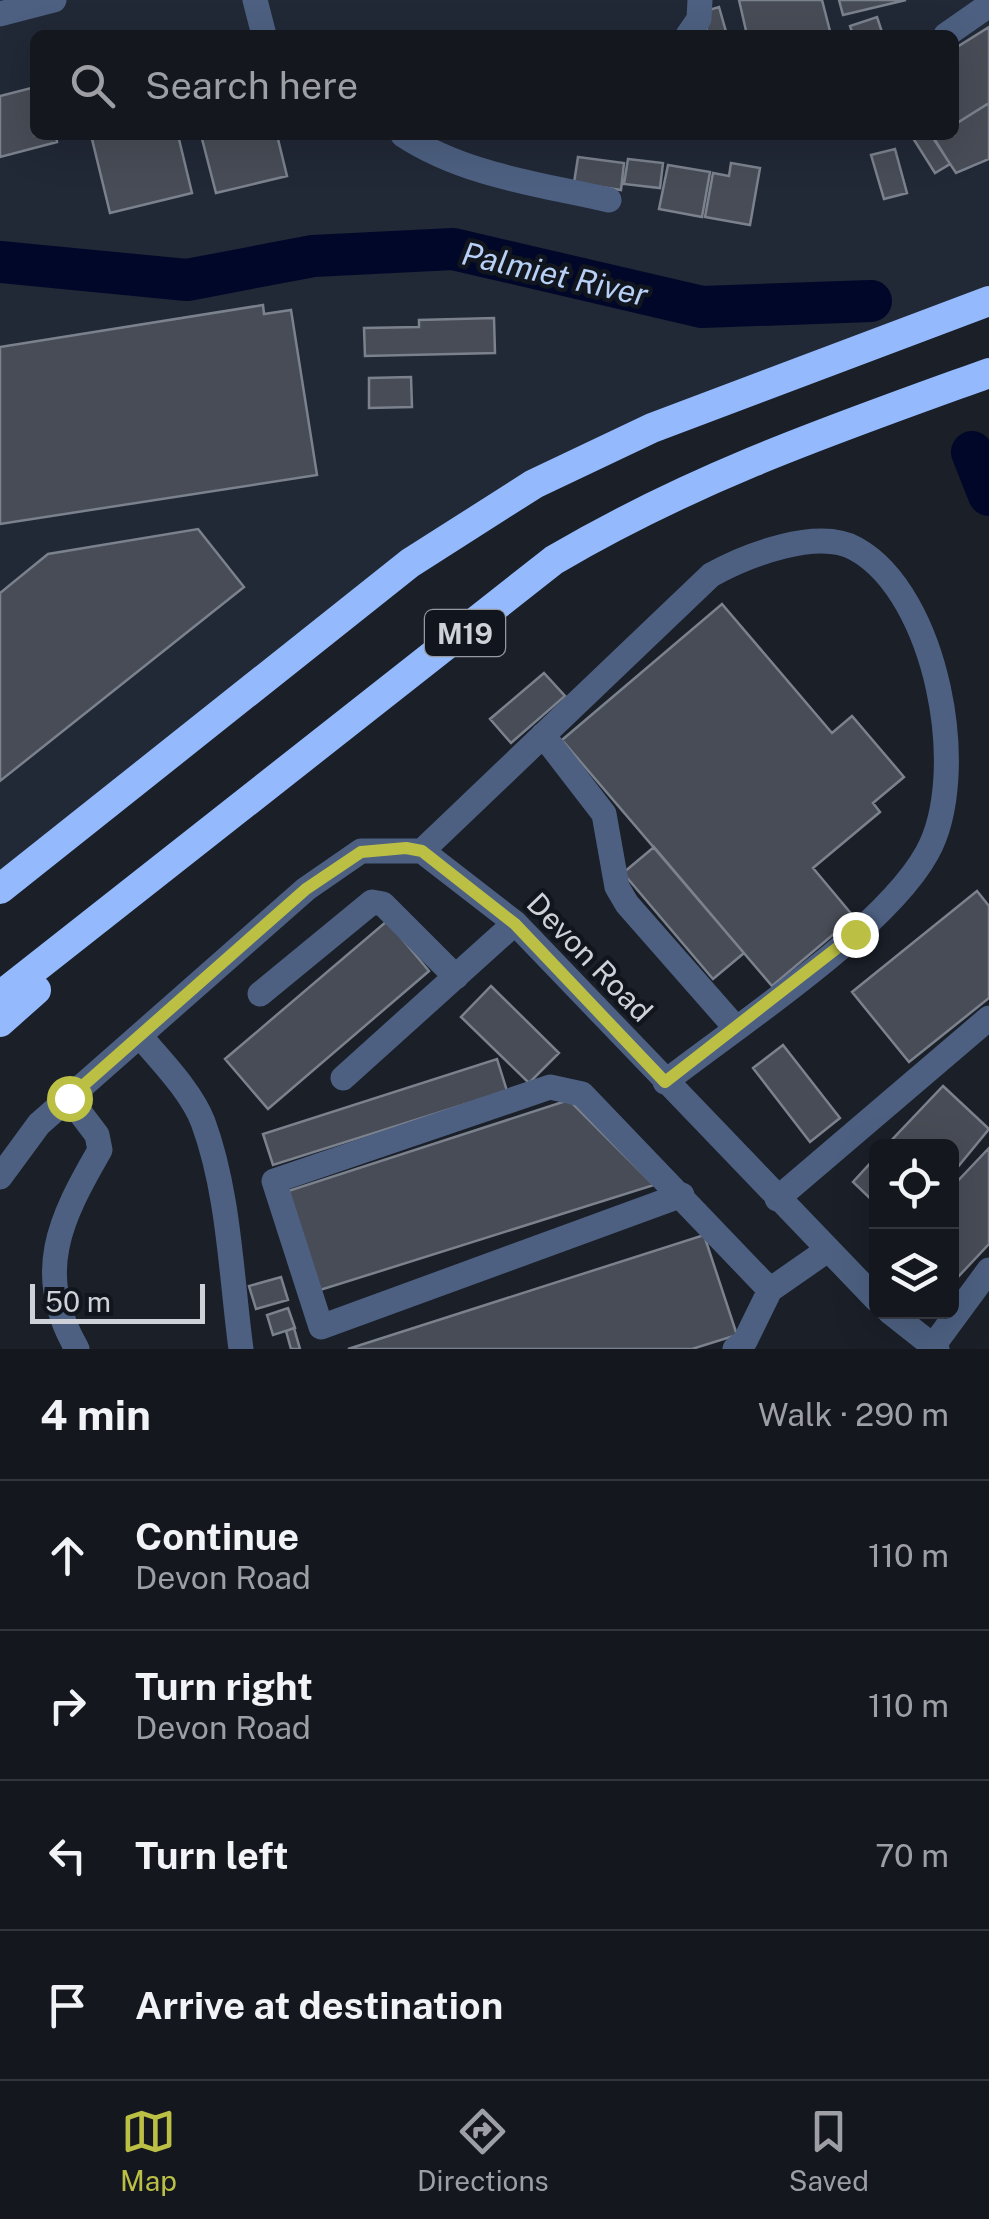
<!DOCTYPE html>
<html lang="en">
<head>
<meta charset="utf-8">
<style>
	body { margin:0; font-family:"Public Sans",sans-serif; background:#21242b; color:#f1f3f6 }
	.controls { position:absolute; right:30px; bottom:30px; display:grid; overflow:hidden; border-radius:15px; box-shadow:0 10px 40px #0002 }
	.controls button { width:90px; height:90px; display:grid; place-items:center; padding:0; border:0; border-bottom:2px solid #33363c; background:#14171e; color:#f1f3f6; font:50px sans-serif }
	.scale { position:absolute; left:30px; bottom:25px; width:175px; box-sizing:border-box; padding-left:10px; border:5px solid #ced1d7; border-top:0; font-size:28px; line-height:35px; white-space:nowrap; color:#ced1d7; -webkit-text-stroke:8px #11161e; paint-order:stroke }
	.stop { position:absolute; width:30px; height:30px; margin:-22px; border:8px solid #bbc044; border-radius:50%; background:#fff }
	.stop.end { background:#bbc044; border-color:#fff; box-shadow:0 2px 10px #0008 }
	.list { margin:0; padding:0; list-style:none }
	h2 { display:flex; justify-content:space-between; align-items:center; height:130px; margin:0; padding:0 40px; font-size:42px }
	h2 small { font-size:32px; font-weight:400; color:#9d9fa4 }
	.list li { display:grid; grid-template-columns:65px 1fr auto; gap:30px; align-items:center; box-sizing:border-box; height:150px; padding:0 40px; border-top:2px solid #33363c }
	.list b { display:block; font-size:38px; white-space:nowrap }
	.list p { margin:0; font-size:32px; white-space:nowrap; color:#9d9fa4 }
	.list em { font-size:32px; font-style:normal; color:#9d9fa4 }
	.icon { flex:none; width:55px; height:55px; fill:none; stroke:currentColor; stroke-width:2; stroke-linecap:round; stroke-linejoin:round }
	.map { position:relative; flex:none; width:989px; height:1349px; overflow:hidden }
	.search { position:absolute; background:#14171e; box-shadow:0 10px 40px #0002; left:30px; right:30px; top:30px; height:110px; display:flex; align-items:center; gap:25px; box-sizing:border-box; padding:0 35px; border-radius:15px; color:#9d9fa4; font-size:38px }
	.sheet { height:730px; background:#14171e }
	nav { display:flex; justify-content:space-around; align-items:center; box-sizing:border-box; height:140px; border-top:2px solid #33363c; background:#14171e; font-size:28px; color:#9d9fa4 }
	nav a { display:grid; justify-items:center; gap:5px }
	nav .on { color:#bbc044 }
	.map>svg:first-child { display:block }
	.built { fill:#212836; fill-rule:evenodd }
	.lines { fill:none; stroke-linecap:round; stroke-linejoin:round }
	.river { stroke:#000728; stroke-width:42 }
	.building { fill:#474c56; stroke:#7b828d; stroke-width:2.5 }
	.minor { stroke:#4d6081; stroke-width:25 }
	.highway { stroke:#94bafd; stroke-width:30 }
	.route { stroke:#bbc044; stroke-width:12 }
	.labels { text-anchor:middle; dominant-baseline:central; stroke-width:9; stroke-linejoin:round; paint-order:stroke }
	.shield { fill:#11161e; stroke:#9599a0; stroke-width:2.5 }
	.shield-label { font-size:28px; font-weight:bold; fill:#ced1d7 }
	.street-label { font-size:30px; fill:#ced1d7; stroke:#11161e }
	.water-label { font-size:32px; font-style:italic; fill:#b8cff6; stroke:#11161e }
</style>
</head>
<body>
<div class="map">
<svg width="989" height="1349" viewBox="0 0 989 1349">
	<rect width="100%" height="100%" fill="#1a1f28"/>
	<path class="built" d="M0 0H989V298L534 483 0 889ZM35 35H954V135H35Z"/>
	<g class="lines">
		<path class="river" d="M0 262 187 280 313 256 453 249 702 307 871 301
			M972 452 989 495"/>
	</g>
	<path class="building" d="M739 0H822L831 35H747Z
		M839 0H906L843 15Z
		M719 7 727 35H708L702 12Z
		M877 17 883 35H853L850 26Z
		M989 27V103L954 125V49Z
		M35 87V135H56L57 142 0 157V96Z
		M989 103V159L956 173 933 138 954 135V125Z
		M91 135H178L192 193 110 213Z
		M201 135H277L287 176 216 193Z
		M911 135H932L950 164 935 173Z
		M895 149 907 193 884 199 871 155Z
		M578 157 624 163 621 190 574 183Z
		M628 159 663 163 660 188 624 184Z
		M731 163 760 168 750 225 705 217 713 173 729 176Z
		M668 165 710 172 702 217 659 209Z
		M263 305 264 314 291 310 317 475 0 524V347Z
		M494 318 495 353 365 356 364 328 419 327V320Z
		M411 377 412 407 369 408V378Z
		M198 529 244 587 0 781V593L48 554Z
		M722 604 832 733 852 716 904 777 873 803 880 812 813 868 854 917 772 986 562 740Z
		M544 673 565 696 511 743 490 719Z
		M654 847 744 953 713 979 623 873Z
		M977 891 989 906V998L909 1062 852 992Z
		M387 921 429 971 268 1109 225 1059Z
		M491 986 559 1053 529 1083 461 1017Z
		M783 1045 840 1118 810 1142 753 1068Z
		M497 1059 507 1091 273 1165 263 1134Z
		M943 1086 989 1129 952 1174V1146H886Z
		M569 1100 654 1185 317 1291 285 1192Z
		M989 1148V1244L958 1277 952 1271V1187Z
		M876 1157V1204L853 1182Z
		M704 1235 737 1335 692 1349H348Z
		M281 1277 288 1300 256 1309 249 1286Z
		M288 1308 295 1328 273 1335 267 1315Z
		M294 1328 300 1349H291L286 1331Z"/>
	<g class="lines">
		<path class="minor" d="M255 0 264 35
			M0 14 54 0
			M688 35 699 19 700 0
			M946 35 989 5
			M403 135C464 175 539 184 609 200
			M543 735 604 814 617 887 627 904 735 1027
			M422 851 711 575C745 556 818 527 856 549 937 594 971 774 927 853 885 929 737 1026 665 1082
			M260 994 372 902 383 904 456 977
			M140 1036C161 1061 191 1091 203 1122 229 1192 231 1275 241 1349
			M343 1078 515 923
			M69 1098 97 1135 100 1150C60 1219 33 1273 77 1349
			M0 1177 39 1124 306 889 361 851H422L515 923 876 1299
			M682 1195 321 1327 274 1181 550 1087 582 1094 770 1290
			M777 1199 989 1018
			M890 1312 937 1349
			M933 1346 989 1270
			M735 1349 745 1341 770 1290 826 1251"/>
		<path class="highway" d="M0 889 410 563 534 484 652 428 989 301
			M0 996 554 560C697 476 834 429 989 373
			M0 1022 36 990"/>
	</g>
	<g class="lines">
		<path class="route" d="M69 1098 306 889 361 852 406 848 422 851 515 924 665 1082 855 934"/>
	</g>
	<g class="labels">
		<rect class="shield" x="425" y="610" width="80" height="46" rx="8"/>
		<g class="shield-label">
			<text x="465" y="633">M19</text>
		</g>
		<g class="street-label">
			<text transform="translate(590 957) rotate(46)">Devon Road</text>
		</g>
		<g class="water-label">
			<text transform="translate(555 274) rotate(13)">Palmiet River</text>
		</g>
	</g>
</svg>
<div class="controls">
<button><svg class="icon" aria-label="locate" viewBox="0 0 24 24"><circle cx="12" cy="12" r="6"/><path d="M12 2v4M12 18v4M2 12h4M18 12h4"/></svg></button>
<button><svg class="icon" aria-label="layers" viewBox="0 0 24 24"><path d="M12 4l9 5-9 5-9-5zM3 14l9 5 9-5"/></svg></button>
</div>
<div class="scale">50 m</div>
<div class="stop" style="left:69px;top:1098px"></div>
<div class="stop end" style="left:855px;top:934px"></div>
<div class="search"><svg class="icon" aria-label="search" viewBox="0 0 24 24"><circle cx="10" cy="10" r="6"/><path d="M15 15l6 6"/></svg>Search here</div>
</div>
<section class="sheet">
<h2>4 min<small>Walk · 290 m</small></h2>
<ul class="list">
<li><svg class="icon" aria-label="ahead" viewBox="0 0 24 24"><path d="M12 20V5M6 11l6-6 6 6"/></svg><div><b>Continue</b><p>Devon Road</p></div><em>110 m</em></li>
<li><svg class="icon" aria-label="right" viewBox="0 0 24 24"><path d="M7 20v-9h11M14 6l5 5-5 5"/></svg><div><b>Turn right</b><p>Devon Road</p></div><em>110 m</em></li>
<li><svg class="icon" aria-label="left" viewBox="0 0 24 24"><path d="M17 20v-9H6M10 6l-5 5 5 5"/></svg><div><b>Turn left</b></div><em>70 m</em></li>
<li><svg class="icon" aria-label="arrive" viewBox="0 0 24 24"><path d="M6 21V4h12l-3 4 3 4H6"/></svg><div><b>Arrive at destination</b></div></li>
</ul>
</section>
<nav>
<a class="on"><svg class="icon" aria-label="map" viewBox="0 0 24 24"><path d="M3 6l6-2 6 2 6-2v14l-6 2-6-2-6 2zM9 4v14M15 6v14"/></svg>Map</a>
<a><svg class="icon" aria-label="directions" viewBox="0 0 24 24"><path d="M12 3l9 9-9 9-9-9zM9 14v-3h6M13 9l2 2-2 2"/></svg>Directions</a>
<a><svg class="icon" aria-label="saved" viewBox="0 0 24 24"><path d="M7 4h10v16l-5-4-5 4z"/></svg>Saved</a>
</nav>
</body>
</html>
